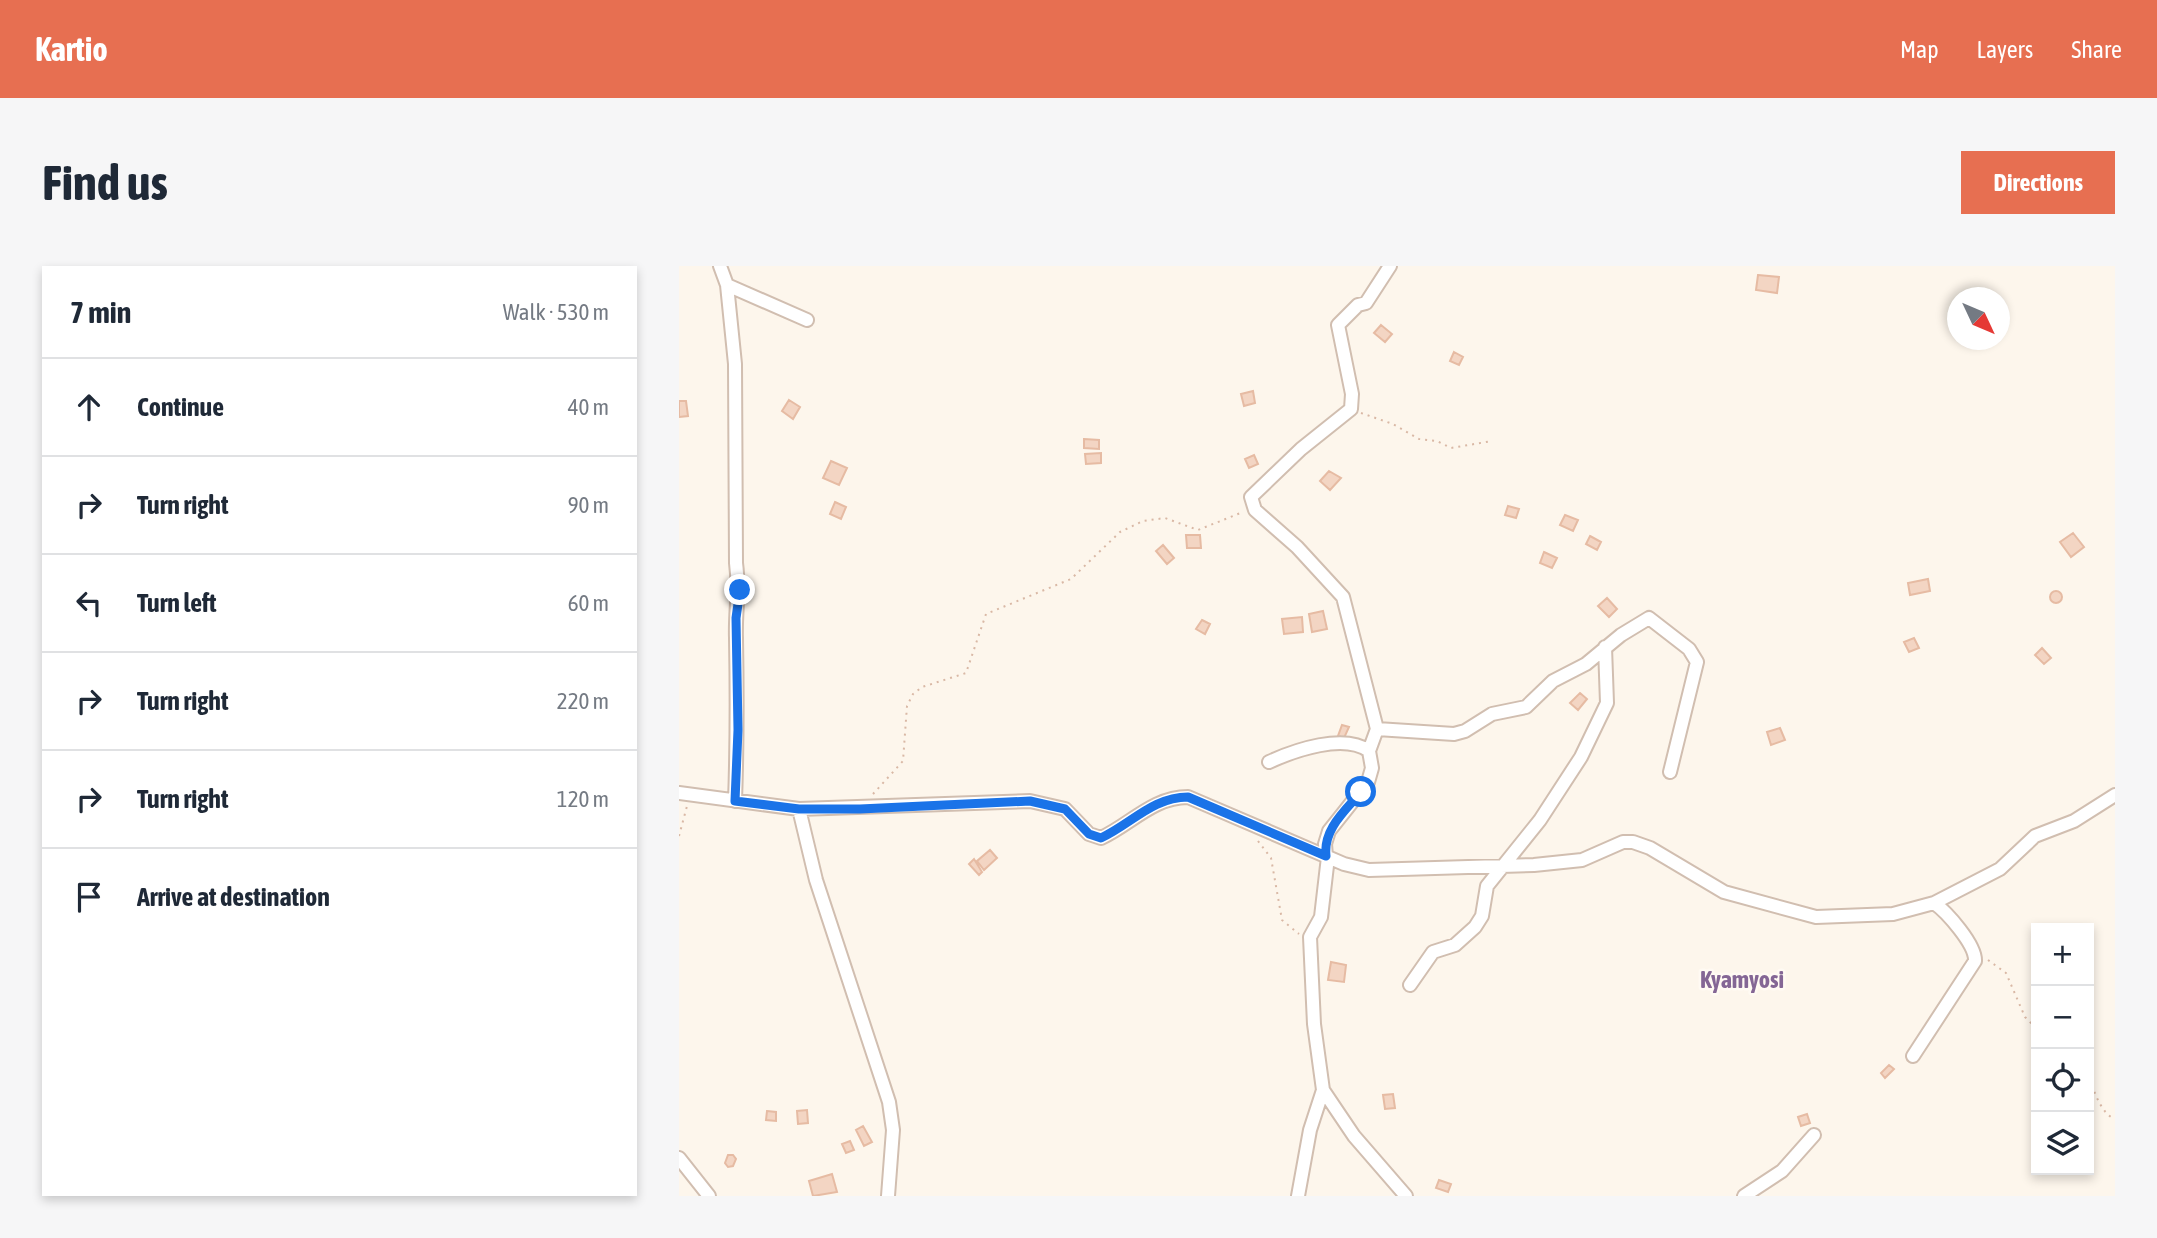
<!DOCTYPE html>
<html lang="en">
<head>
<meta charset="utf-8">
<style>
	body { margin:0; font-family:"Asap Condensed",sans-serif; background:#f6f6f7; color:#1f2937 }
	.controls { position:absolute; right:21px; bottom:21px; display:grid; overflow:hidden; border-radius:0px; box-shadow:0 4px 10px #0003 }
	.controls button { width:63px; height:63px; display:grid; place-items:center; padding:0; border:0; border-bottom:2px solid #e0e1e3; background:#fff; color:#1f2937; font:35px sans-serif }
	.compass { position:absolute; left:1268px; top:21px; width:63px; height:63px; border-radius:50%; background:#fff; box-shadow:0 4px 10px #0003; rotate:134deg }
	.stop { position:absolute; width:21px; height:21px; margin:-16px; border:5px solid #1a73e8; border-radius:50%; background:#fff }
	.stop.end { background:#1a73e8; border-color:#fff; box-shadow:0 2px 7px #0008 }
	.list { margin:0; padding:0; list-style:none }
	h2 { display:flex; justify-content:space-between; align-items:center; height:91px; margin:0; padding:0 28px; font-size:30px }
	h2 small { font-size:23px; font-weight:400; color:#747a83 }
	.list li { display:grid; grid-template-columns:46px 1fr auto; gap:21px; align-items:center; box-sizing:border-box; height:98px; padding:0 28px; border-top:2px solid #e0e1e3 }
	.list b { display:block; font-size:26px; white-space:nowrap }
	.list em { font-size:23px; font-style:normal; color:#747a83 }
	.icon { flex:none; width:38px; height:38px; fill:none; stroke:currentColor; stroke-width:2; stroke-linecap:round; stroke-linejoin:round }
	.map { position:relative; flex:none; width:1436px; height:930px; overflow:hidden; border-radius:0px }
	header { display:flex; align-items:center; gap:42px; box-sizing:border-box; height:98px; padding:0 35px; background:#e76f51; color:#fff }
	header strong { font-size:33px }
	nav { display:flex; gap:38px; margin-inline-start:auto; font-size:24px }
	.intro { display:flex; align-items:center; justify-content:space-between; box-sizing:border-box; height:168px; padding:0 42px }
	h1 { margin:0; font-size:49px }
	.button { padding:18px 32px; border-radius:0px; background:#e76f51; color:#fff; font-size:24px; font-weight:700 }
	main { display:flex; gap:42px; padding:0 42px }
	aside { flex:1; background:#fff; border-radius:0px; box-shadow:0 4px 10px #0003 }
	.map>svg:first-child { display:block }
	.building { fill:#f3d5c3; stroke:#e6bba3; stroke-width:2 }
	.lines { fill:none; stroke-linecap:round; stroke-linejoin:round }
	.minor-casing { stroke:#d1beb0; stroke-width:16 }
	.path { stroke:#d9b8a5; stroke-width:2; stroke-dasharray:2 5; stroke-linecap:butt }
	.minor { stroke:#fff; stroke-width:12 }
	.route { stroke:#1a73e8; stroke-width:9 }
	.labels { text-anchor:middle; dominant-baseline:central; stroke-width:5; stroke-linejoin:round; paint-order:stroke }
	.quarter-label { font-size:24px; font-weight:bold; fill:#846695; stroke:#fffaf3 }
</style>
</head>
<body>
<header>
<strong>Kartio</strong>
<nav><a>Map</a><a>Layers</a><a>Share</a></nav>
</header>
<div class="intro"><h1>Find us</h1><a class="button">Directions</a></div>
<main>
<aside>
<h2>7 min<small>Walk · 530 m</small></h2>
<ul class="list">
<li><svg class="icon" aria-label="ahead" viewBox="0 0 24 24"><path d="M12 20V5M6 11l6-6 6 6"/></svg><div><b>Continue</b></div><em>40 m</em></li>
<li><svg class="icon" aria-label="right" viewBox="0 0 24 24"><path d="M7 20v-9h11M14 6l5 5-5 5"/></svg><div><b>Turn right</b></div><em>90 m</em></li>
<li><svg class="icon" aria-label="left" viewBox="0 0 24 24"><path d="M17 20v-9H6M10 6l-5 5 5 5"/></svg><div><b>Turn left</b></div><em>60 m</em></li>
<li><svg class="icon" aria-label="right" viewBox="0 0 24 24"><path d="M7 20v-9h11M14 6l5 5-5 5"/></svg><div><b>Turn right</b></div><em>220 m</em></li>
<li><svg class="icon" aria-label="right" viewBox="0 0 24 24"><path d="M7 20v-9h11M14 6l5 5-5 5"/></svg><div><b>Turn right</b></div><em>120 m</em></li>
<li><svg class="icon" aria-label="arrive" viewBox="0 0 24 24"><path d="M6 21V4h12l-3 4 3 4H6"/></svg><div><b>Arrive at destination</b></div></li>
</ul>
</aside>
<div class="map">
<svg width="1436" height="930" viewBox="0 0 1436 930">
	<rect width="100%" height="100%" fill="#fdf6ec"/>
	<path class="building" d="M1079 9 1100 11 1098 27 1077 24Z
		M702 59 713 68 706 76 695 67Z
		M775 86 784 91 780 99 771 95Z
		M574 125 576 137 565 140 562 128Z
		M110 134 121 141 114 153 103 145Z
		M0 135H7L9 150 0 151Z
		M405 173 420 174V183L405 182Z
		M422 187V197L407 198 406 188Z
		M575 189 579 198 570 202 566 193Z
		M152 195 168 202 160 219 144 212Z
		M650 205 662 212 651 224 641 215Z
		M156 236 167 241 162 253 151 248Z
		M829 240 840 243 837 252 826 249Z
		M886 249 899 254 894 265 881 259Z
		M1394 267 1405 281 1392 291 1381 276Z
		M507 269H521L522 282H508Z
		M911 270 922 276 918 284 907 278Z
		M484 279 495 292 488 298 477 285Z
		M865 286 878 292 873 302 861 297Z
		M1249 313 1251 325 1231 329 1229 317Z
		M1371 331a6 6 0 1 1 12 0a6 6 0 1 1-12 0Z
		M928 332 938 343 930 351 919 340Z
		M644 345 648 363 633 366 630 348Z
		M623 351 624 366 605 368 603 353Z
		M523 354 531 358 526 368 517 363Z
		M1235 372 1240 382 1230 386 1225 376Z
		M1363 382 1372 392 1365 398 1356 389Z
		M901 427 908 433 899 444 891 437Z
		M663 459 670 461 665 472 659 470Z
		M1101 462 1106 474 1092 479 1088 466Z
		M311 584 318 592 305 604 298 595Z
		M295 593 303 606 300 609 290 598Z
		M652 696 667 699 665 716 649 714Z
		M1210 799 1215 803 1206 812 1202 807Z
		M714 828 716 842 706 843 704 829Z
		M128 844 129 857 119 858 118 845Z
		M88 845 97 846V855L87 854Z
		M1128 848 1131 857 1122 860 1119 851Z
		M184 860 193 876 185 880 177 864Z
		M171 875 175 884 167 887 163 878Z
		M49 889H54L57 893 54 900 49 901 46 897Z
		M153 908 158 926 134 930 130 915Z
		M760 914 772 918 769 926 757 922Z"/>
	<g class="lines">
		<defs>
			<path id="minor" d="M41 0 48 19 56 98 57 297C61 327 56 343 57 372 58 427 58 480 56 535
				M48 19 128 54
				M698 463 775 468 786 465 813 448 847 441 874 415 907 398 942 369 970 352 1010 383 1018 396 991 506
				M590 496C616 484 665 467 690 485
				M0 527 120 543 351 535 386 543 410 568 422 572C452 558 474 531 509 531L665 598 690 604 855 599 903 594 944 576H954L971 582 1045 626 1137 651 1214 648 1255 637C1268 646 1297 679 1296 695L1234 790
				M120 543 137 614 210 836 214 864 209 930
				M647 590 646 578 650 565 689 516 693 502 690 485 698 463 664 331 618 281 576 244 572 231 622 183 672 143 673 128 659 59 679 39 687 37 711 0
				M649 591 642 651 631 671 635 758 644 824 675 870 727 930
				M1255 637 1321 603 1356 570 1395 555 1436 529
				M731 719 754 686 776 679 796 661 803 650 808 620 861 554 902 491 928 437 926 381
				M0 892 30 930
				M619 930 631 864 644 824
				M1065 930 1103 905 1135 869"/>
		</defs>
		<use href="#minor" class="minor-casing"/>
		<path class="path" d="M682 147 714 158 740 173 758 175 772 182 813 175
			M194 528 224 495 228 440 234 428 243 421 287 407 307 348 392 313 441 266 464 255 486 252 519 264 564 246
			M0 570 8 540
			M579 575 592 592 603 654 620 668
			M1309 694 1327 707 1346 751 1357 762
			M1410 813C1416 826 1422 848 1436 853"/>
		<use href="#minor" class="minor"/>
	</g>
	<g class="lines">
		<path class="route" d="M61 324 57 352 59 464 56 535 120 543H181L351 535 386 543 410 568 422 572C452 558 474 531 509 531L647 590C644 563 666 545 682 526"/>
	</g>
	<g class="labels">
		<g class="quarter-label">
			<text x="1063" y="713">Kyamyosi</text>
		</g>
	</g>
</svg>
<div class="controls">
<button>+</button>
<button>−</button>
<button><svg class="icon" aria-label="locate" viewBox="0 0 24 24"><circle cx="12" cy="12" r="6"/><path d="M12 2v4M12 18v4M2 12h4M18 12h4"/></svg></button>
<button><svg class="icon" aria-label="layers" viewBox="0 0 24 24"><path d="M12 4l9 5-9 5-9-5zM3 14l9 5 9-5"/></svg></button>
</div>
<svg class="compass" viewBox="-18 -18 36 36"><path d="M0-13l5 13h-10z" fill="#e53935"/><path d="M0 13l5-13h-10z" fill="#747a83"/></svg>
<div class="stop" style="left:682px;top:526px"></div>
<div class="stop end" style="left:61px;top:324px"></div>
</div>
</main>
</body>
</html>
